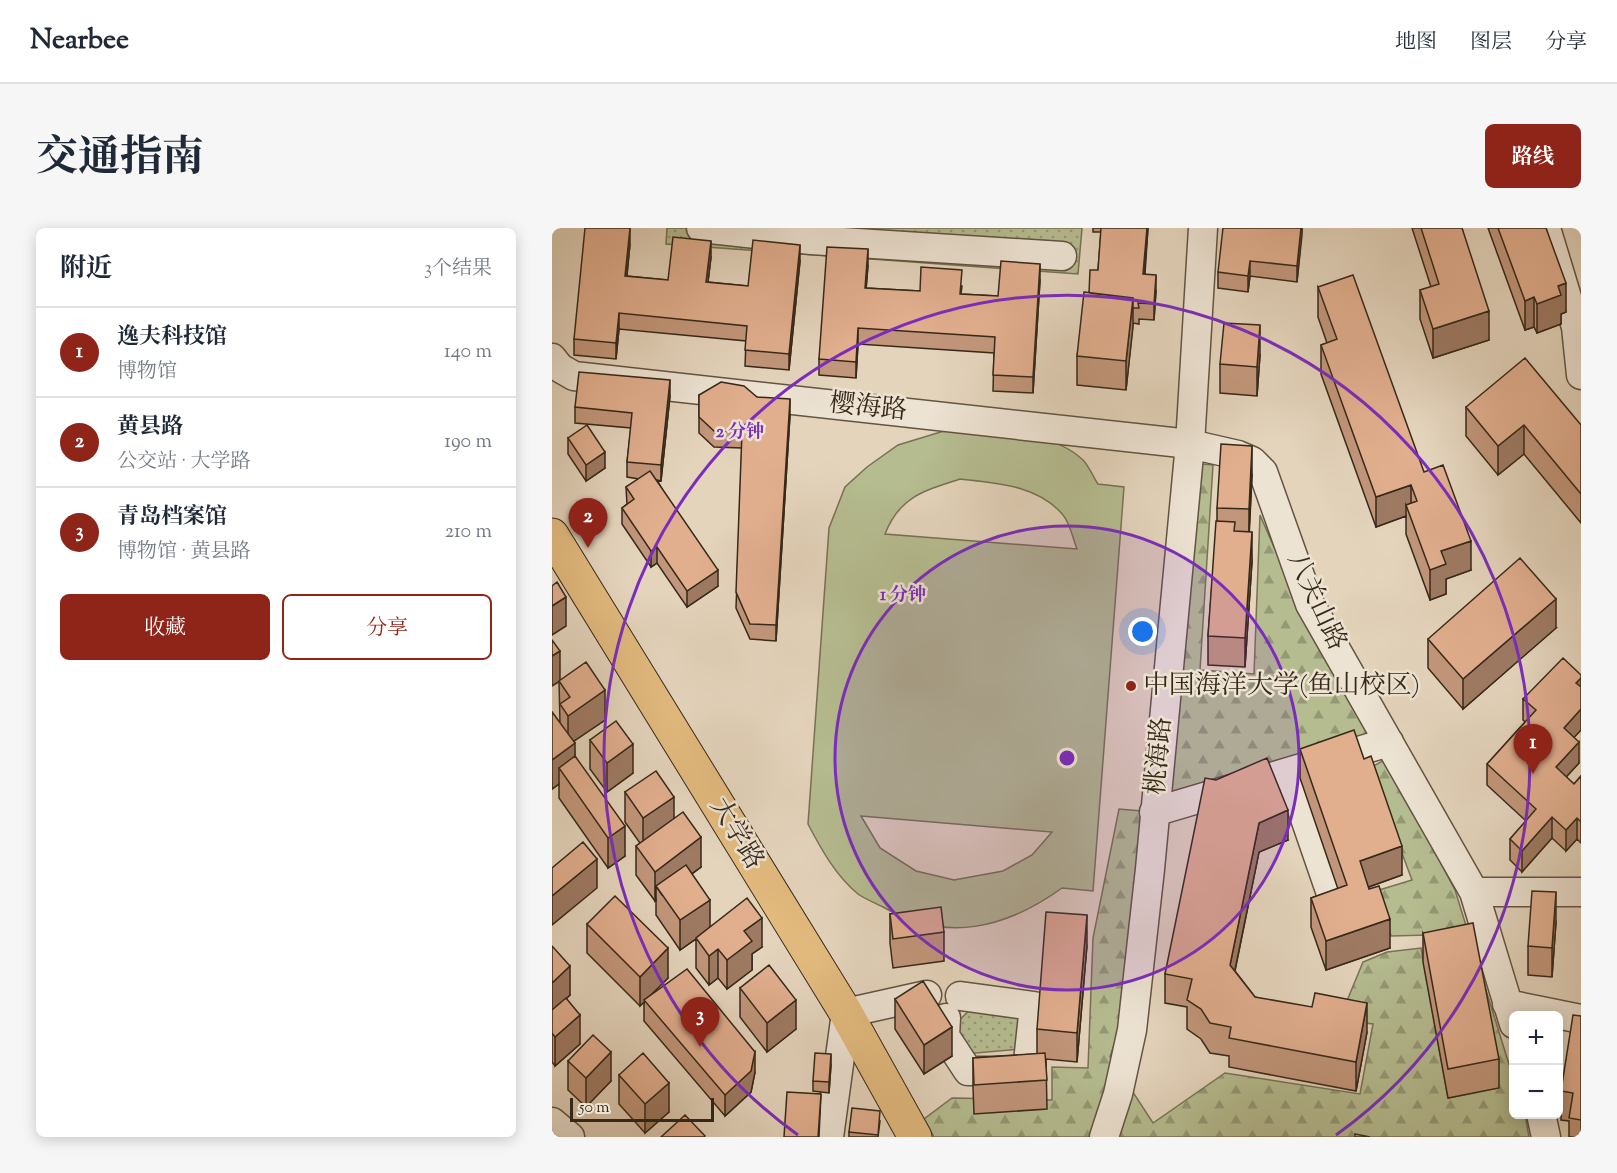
<!DOCTYPE html>
<html lang="zh">
<head>
<meta charset="utf-8">
<style>
	body { margin:0; font-family:"Sorts Mill Goudy","Noto Serif SC",serif; background:#f6f6f7; color:#1f2937 }
	.controls { position:absolute; right:18px; bottom:18px; display:grid; overflow:hidden; border-radius:9px; box-shadow:0 3px 15px #0003 }
	.controls button { width:54px; height:54px; display:grid; place-items:center; padding:0; border:0; border-bottom:2px solid #e0e1e3; background:#fff; color:#1f2937; font:30px sans-serif }
	.scale { position:absolute; left:18px; bottom:15px; width:144px; box-sizing:border-box; padding-left:6px; border:3px solid #362919; border-top:0; font-size:16px; line-height:21px; white-space:nowrap; color:#362919; -webkit-text-stroke:4px #ede3d3; paint-order:stroke }
	.you { position:absolute; left:591px; top:404px; width:21px; height:21px; margin:-15px; border:4px solid #fff; border-radius:50%; background:#1a73e8; box-shadow:0 0 0 9px #1a73e833 }
	.badge { display:grid; place-items:center; width:39px; height:39px; border-radius:50%; background:#8f2418; color:#fff; font-size:20px; font-weight:700 }
	.pin { position:absolute; translate:-50% -50px; filter:drop-shadow(0 2px 3px #0008) }
	.pin::after { content:''; position:absolute; top:32px; width:21px; height:18px; background:inherit; clip-path:polygon(0 0,100% 0,50% 100%) }
	.list { margin:0; padding:0; list-style:none }
	h2 { display:flex; justify-content:space-between; align-items:center; height:78px; margin:0; padding:0 24px; font-size:26px }
	h2 small { font-size:20px; font-weight:400; color:#747a83 }
	.list li { display:grid; grid-template-columns:39px 1fr auto; gap:18px; align-items:center; box-sizing:border-box; height:90px; padding:0 24px; border-top:2px solid #e0e1e3 }
	.list b { display:block; font-size:22px; white-space:nowrap }
	.list p { margin:0; font-size:20px; white-space:nowrap; color:#747a83 }
	.list em { font-size:20px; font-style:normal; color:#747a83 }
	.actions { display:flex; gap:12px; padding:18px 24px }
	.actions a { flex:1; padding:14px 0; border:2px solid #8f2418; border-radius:9px; text-align:center; font-size:21px; color:#8f2418 }
	.actions .main { background:#8f2418; color:#fff }
	.map { position:relative; flex:none; width:1029px; height:909px; overflow:hidden; border-radius:9px }
	header { display:flex; align-items:center; gap:36px; box-sizing:border-box; height:84px; padding:0 30px; background:#fff; border-bottom:2px solid #e0e1e3 }
	header strong { font-size:28px }
	nav { display:flex; gap:33px; margin-inline-start:auto; font-size:21px }
	.intro { display:flex; align-items:center; justify-content:space-between; box-sizing:border-box; height:144px; padding:0 36px }
	h1 { margin:0; font-size:42px }
	.button { padding:15px 27px; border-radius:9px; background:#8f2418; color:#fff; font-size:21px; font-weight:700 }
	main { display:flex; gap:36px; padding:0 36px }
	aside { flex:1; background:#fff; border-radius:9px; box-shadow:0 3px 15px #0003 }
	.map>svg:first-child { display:block }
	.grass { fill:url(#grass-dots); stroke:#767254; stroke-width:1.5 }
	.forest { fill:url(#forest-firs); stroke:#767254; stroke-width:1.5 }
	.pitch { fill:#b5bc90; stroke:#767254; stroke-width:1.5; fill-rule:evenodd }
	.lines { fill:none; stroke-linecap:round; stroke-linejoin:round }
	.minor-casing { stroke:#625442; stroke-width:31 }
	.major-casing { stroke:#362919; stroke-width:35 }
	.minor { stroke:#ede3d3; stroke-width:28 }
	.major { stroke:#e2ba7e; stroke-width:33 }
	.wall { fill:#c2967a; stroke:#362919; stroke-width:1.5 }
	.shaded-wall { fill:#9e7a63; stroke:#362919; stroke-width:1.5 }
	.building { fill:#e1ae8e; stroke:#362919; stroke-width:1.5 }
	.ring { fill:none; stroke:#7b2cbf; stroke-width:3 }
	.poi-dot { fill:#8f2418; stroke:#ede3d3; stroke-width:2 }
	.labels { text-anchor:middle; dominant-baseline:central; stroke-width:5; stroke-linejoin:round; paint-order:stroke }
	.street-label { font-size:26px; fill:#362919; stroke:#ede3d3 }
	.poi-label { font-size:26px; fill:#362919; stroke:#ede3d3; text-anchor:start }
	.centre { fill:#7b2cbf; stroke:#ede3d3; stroke-width:3 }
	.ring-label { font-size:18px; text-anchor:middle; font-weight:bold; fill:#7b2cbf; stroke:#ede3d3; stroke-width:5; stroke-linejoin:round; paint-order:stroke }
</style>
</head>
<body>
<header>
<strong>Nearbee</strong>
<nav><a>地图</a><a>图层</a><a>分享</a></nav>
</header>
<div class="intro"><h1>交通指南</h1><a class="button">路线</a></div>
<main>
<aside>
<h2>附近<small>3个结果</small></h2>
<ul class="list">
<li><span class="badge">1</span><div><b>逸夫科技馆</b><p>博物馆</p></div><em>140 m</em></li>
<li><span class="badge">2</span><div><b>黄县路</b><p>公交站 · 大学路</p></div><em>190 m</em></li>
<li><span class="badge">3</span><div><b>青岛档案馆</b><p>博物馆 · 黄县路</p></div><em>210 m</em></li>
</ul>
<div class="actions"><a class="main">收藏</a><a>分享</a></div>
</aside>
<div class="map">
<svg width="1029" height="909" viewBox="0 0 1029 909">
	<defs>
		<pattern id="grass-dots" width="8" height="8" patternUnits="userSpaceOnUse" patternTransform="scale(1.5)"><rect width="8" height="8" fill="#b5bc90"/><path d="M2 2h.1M6 6h.1" fill="none" stroke="#949975" stroke-width="1.8" stroke-linecap="round"/></pattern>
		<pattern id="forest-firs" width="22" height="20" patternUnits="userSpaceOnUse" patternTransform="scale(1.5)"><rect width="22" height="20" fill="#b5bc90"/><path d="M5 1l3.5 6h-7zM16 11l3.5 6h-7z" fill="#949975"/></pattern>
	</defs>
	<rect width="100%" height="100%" fill="#e4d4bc"/>
	<filter id="stains"><feTurbulence type="fractalNoise" baseFrequency=".00333" numOctaves="4"/><feColorMatrix values="0 0 0 0 .2 0 0 0 0 .09 0 0 0 0 .02 0 0 0 .5 -.17"/></filter>
	<radialGradient id="worn" r=".72"><stop offset=".6" stop-color="#630" stop-opacity="0"/><stop offset="1" stop-color="#630" stop-opacity=".3"/></radialGradient>
	<path class="grass" d="M115 0H530L526 46 114 16Z
		M421 779 472 785 470 821 413 826 399 800Z"/>
	<path class="forest" d="M639 235 661 237 648 442 702 446 708 287 745 372 820 505 611 566Z
		M834 531 903 662 961 849 962 886 973 887 977 909H382L372 891 400 870 500 872V839L536 840 541 710 567 581 590 583 569 796 558 829 601 895 673 845 808 866 821 796 787 792 811 734 835 724 869 720 896 870 946 860 916 706 839 708 827 662 860 652 818 540Z"/>
	<path class="pitch" d="M405 199C445 203 499 202 531 232 537 238 541 249 546 256L572 259 541 663 510 660C453 701 394 715 331 679 323 675 313 671 306 666 284 648 269 621 256 596L277 300 293 259 315 239 346 217ZM408 251C444 255 486 257 511 287 518 295 521 311 525 321L333 306C348 268 372 263 408 251ZM309 588 500 604 480 627 451 643 402 652 364 643 328 620Z"/>
	<g class="lines">
		<defs>
			<path id="minor" d="M149 0 259 12 510 28
				M994 0 1024 99 1029 147
				M0 130 8 140 22 148 638 216 686 227 700 233 711 244 758 376 922 664 962 796
				M737 544 786 686
				M602 584 837 514
				M922 664H1029
				M955 776 1029 791
				M394 790 393 808 416 843H475L482 778 408 768
				M989 886 994 909
				M0 894 18 909
				M277 909 294 785 375 767
				M552 909 566 866 580 802 598 641 638 216 651 0"/>
			<path id="major" d="M0 307 294 785 363 909"/>
		</defs>
		<use href="#minor" class="minor-casing"/>
		<use href="#major" class="major-casing"/>
		<use href="#minor" class="minor"/>
		<use href="#major" class="major"/>
	</g>
	<path class="wall" d="M541 0H596L593 46 604 63 602 92 587 91V96L581 95 574 162 525 157V128L537 65 546 42 549 4H541Z
		M750 0 745 54 698 48 696 64 666 60V44Z
		M860 0H910L937 112 881 130 868 91V62L879 59Z
		M936 0H994L1014 84 1009 86V96L985 105 982 99 973 102Z
		M78 16 75 48 116 52 159 29 156 54 196 58 248 33 237 142 193 138 194 113 67 101 64 131 22 127V111Z
		M316 37 314 60 368 63 410 58 409 66 446 68 488 52 481 165 441 163 442 125 306 116 304 150 267 147V131Z
		M766 59 872 244 919 342 894 351V366L878 372 854 306V288L824 299 769 146V117L775 115 766 89Z
		M708 127 705 168 668 165V136Z
		M147 167 205 169 238 187 224 413 198 411 184 380 190 220 162 219 147 205Z
		M118 168 109 253 105 252 166 358 135 379 105 335 99 339 70 296V280L75 276 74 259 87 251 75 249V234L79 200 23 195V179Z
		M914 179 1029 197V295L972 226 946 247 914 208Z
		M16 210 53 240 34 253 16 226Z
		M700 247 697 304 700 333 693 439 656 437V408L665 293V280Z
		M1004 400 911 481 876 440V411Z
		M7 453 53 492 22 513 23 528 73 628 56 640 7 570V556L0 561V484L8 495Z
		M971 471 1029 502 1022 509 1027 535 1014 549 1022 556 1029 548V615L1025 611 1014 623 1000 610 970 644 958 632V611L974 593 935 557V536L973 494 971 492Z
		M38 512 81 545 55 564 38 541Z
		M748 521 850 647 817 659 838 720 774 742 759 699V670L786 661 748 550Z
		M664 552 736 612 707 624 683 743 703 769 815 804 804 863 677 839V828L658 825 649 811 635 801V779L613 775V746Z
		M73 564 122 590 149 639 140 646 158 699 210 719 200 726V742L175 761 166 750 157 757 144 740V711L128 722 104 687V672L103 673 84 647V618L88 615 73 594Z
		M338 686 392 704V733L341 740 338 715Z
		M1004 694 1000 749 976 747V718Z
		M35 696 116 750 97 768 203 844 199 864 173 888 92 793V774L88 778 35 725Z
		M871 705 947 831V860L896 870 871 734Z
		M535 717 525 834 494 831 495 881 422 886 421 859V830L485 826V801Z
		M0 719 18 767 14 771 28 816 3 838 0 834Z
		M188 760 244 801 215 824 188 789Z
		M343 771 400 828 372 846 343 801Z
		M1029 788V909H1017V893L1009 892V863Z
		M16 833 59 853 34 879 16 862Z
		M279 837 277 865 261 863V853Z
		M67 847 117 884 93 905 67 876Z
		M328 893 326 909H297V904Z"/>
	<path class="shaded-wall" d="M78 0V16L73 64V48Z
		M595 0H596L591 62V46Z
		M749 0H750V7L745 54V38Z
		M159 13V29L154 70V54Z
		M248 17V33L237 142V126Z
		M316 21V37L313 76V60Z
		M698 33V48L696 64V48Z
		M488 36V52L481 165V149Z
		M604 47V63L602 92V76Z
		M1014 55V84L1009 86V96L985 105V76L1006 58Z
		M982 69V99L973 102V73Z
		M581 70V99L574 162V133Z
		M937 83V112L881 130V101Z
		M67 85V101L64 131V115Z
		M708 97V127L705 168V139Z
		M306 100V116L304 150V134Z
		M118 152V168L109 253V237Z
		M238 171V187L224 413V397Z
		M972 197V226L946 247V218Z
		M700 218V247L697 311V281Z
		M53 224V240L34 253V237Z
		M859 257V286L854 277V288L824 299V269Z
		M700 304V333L693 439V410Z
		M919 313V342L894 351V366L878 372V342L889 323Z
		M105 319V335L99 339V323Z
		M166 342V358L135 379V363Z
		M14 369V398L0 407V378Z
		M1004 371V400L911 481V451Z
		M8 423V453L0 458V428Z
		M1029 450V471L1024 455Z
		M53 462V492L16 517V488Z
		M1029 481V502L1012 520V500Z
		M1027 514V535L1004 560V539Z
		M23 515V544L7 540V556L0 561V532Z
		M81 516V545L55 564V535Z
		M122 569V598L91 620V590Z
		M736 582V612L707 624 678 766V737L707 595Z
		M1000 589V610L970 644V623Z
		M1025 590V611L1014 623V602Z
		M73 598V628L56 640V610Z
		M149 609V639L110 667 104 658V672L103 673V644Z
		M850 618V647L808 662V633Z
		M45 631V660L0 697V668Z
		M1004 664V694L1000 749V720Z
		M158 672V701L128 722V692Z
		M535 687V717L525 834V805Z
		M210 690V719L200 726V742L175 761V732L192 703Z
		M838 691V720L774 742V713Z
		M116 720V750L88 778V749Z
		M166 721V750L157 757V728Z
		M18 738V767L0 784V755Z
		M244 772V801L215 824V795Z
		M815 775V804L804 863V834Z
		M28 787V816L3 838V809Z
		M400 799V828L372 846V817Z
		M59 824V853L34 879V850Z
		M203 824V844L199 864 173 888V867Z
		M279 826V837L277 865V854Z
		M117 855V884L93 905V876Z
		M269 866 267 909H266Z"/>
	<path class="building" d="M33 0H78L73 48 116 52 121 9 159 13 154 54 196 58 201 12 248 17 237 126 193 122 195 98 67 85 64 115 22 111Z
		M549 0H595L591 46 604 47 602 76 586 75 587 80H581V70L537 65 538 42H546Z
		M671 0H749L745 38 698 33 696 48 666 44Z
		M869 0H910L937 83 881 101 868 62 887 56Z
		M946 0H994L1014 55 1006 58 1009 67 985 76 982 69 973 73Z
		M275 19 316 21 313 60 368 63 369 39 410 42 408 66 446 68 449 33 488 36 481 149 441 147 443 109 306 100 304 134 267 131Z
		M801 47 872 244 891 237 919 313 889 323 894 336 878 342 854 277 865 273 859 257 824 269 769 117 785 111 766 59Z
		M532 64 581 70 574 133 525 128Z
		M672 95 708 97 705 139 668 136Z
		M973 130 1029 197V266L972 197 946 218 914 179Z
		M27 144 118 152 109 237 75 234 80 185 23 179Z
		M169 154 192 158 205 169 238 171 224 397 198 396 184 364 190 204 162 203 147 189V167Z
		M35 197 53 224 34 237 16 210Z
		M669 216 700 218 697 281 665 280Z
		M98 243 166 342 135 363 105 319 99 323 70 280 82 271 74 259Z
		M664 293 683 294 682 303 700 304 693 410 656 408Z
		M968 330 1004 371 911 451 876 411Z
		M5 354 14 369 0 378V358Z
		M0 412 8 423 0 428Z
		M1011 430 1029 447V450L1024 455 1029 459V481L1012 500 1027 514 1004 539 1022 556 1029 548V594L1025 590 1014 602 1000 589 970 623 958 611 984 581 935 536 984 482 971 471Z
		M34 434 53 462 16 488 8 476 18 469 7 453Z
		M0 484 23 515 0 532Z
		M64 493 81 516 55 535 38 512Z
		M802 502 812 531 819 528 850 618 808 633 817 661 827 658 838 691 774 713 759 670 795 657 748 521Z
		M23 528 73 598 56 610 7 540Z
		M715 530 736 582 707 595 678 737 703 769 760 779 763 765 815 775 804 834 677 810 679 799 658 795 649 781 635 772 640 751 613 746 653 550 664 552Z
		M104 543 122 569 91 590 73 564Z
		M131 584 149 609 103 644 84 618Z
		M31 614 45 631 0 668V640Z
		M134 637 158 672 128 692 104 658Z
		M980 663 1004 664 1000 720 976 718Z
		M63 668 116 720 88 749 35 696Z
		M195 670 210 690 192 703 200 713 175 732 166 721 157 728 144 710Z
		M389 679 392 704 341 711 338 686Z
		M494 684 535 687 525 805 485 801Z
		M921 695 947 831 896 841 871 705Z
		M0 718 18 738 0 755Z
		M217 737 244 772 215 795 188 760Z
		M135 741 203 824 199 843 173 867 92 772Z
		M371 753 400 799 372 817 343 771Z
		M14 770 28 787 3 809 0 805V782Z
		M1021 787 1029 788V892L1017 890 1021 865 1009 863Z
		M41 807 59 824 34 850 16 833Z
		M91 825 117 855 93 876 67 847Z
		M263 825 279 826 277 854 261 853Z
		M493 825 495 852 422 857 421 830Z
		M235 864 269 866 266 909H232Z
		M300 880 328 883 326 907 297 904Z
		M133 887 153 908 152 909H109Z
		M803 906 818 909H803Z"/>
	<circle cx="515" cy="530" r="232" fill="#7b2cbf" fill-opacity=".12"/>
	<g class="ring">
		<circle cx="515" cy="530" r="232"/>
		<path d="M246 907A463 463 0 1 1 784 907"/>
	</g>
	<circle class="poi-dot" cx="579" cy="458" r="6"/>
	<g class="labels">
		<g class="street-label">
			<text transform="translate(316 180) rotate(6)">樱海路</text>
			<text transform="translate(764 374) rotate(65)">八关山路</text>
			<text transform="translate(608 528) rotate(-85)">桃海路</text>
			<text transform="translate(184 606) rotate(59)">大学路</text>
		</g>
		<g class="poi-label">
			<text x="591" y="458">中国海洋大学(鱼山校区)</text>
		</g>
	</g>
	<circle cx="515" cy="530" r="9" class="centre"/>
	<g class="ring-label">
		<text x="188" y="209">2 分钟</text>
		<text x="351" y="372">1 分钟</text>
	</g>
	<rect width="100%" height="100%" filter="url(#stains)"/>
	<rect width="100%" height="100%" fill="url(#worn)"/>
</svg>
<div class="controls">
<button>+</button>
<button>−</button>
</div>
<div class="scale">50 m</div>
<div class="you"></div>
<div class="pin badge" style="left:981px;top:546px">1</div>
<div class="pin badge" style="left:36px;top:320px">2</div>
<div class="pin badge" style="left:148px;top:819px">3</div>
</div>
</main>
</body>
</html>
